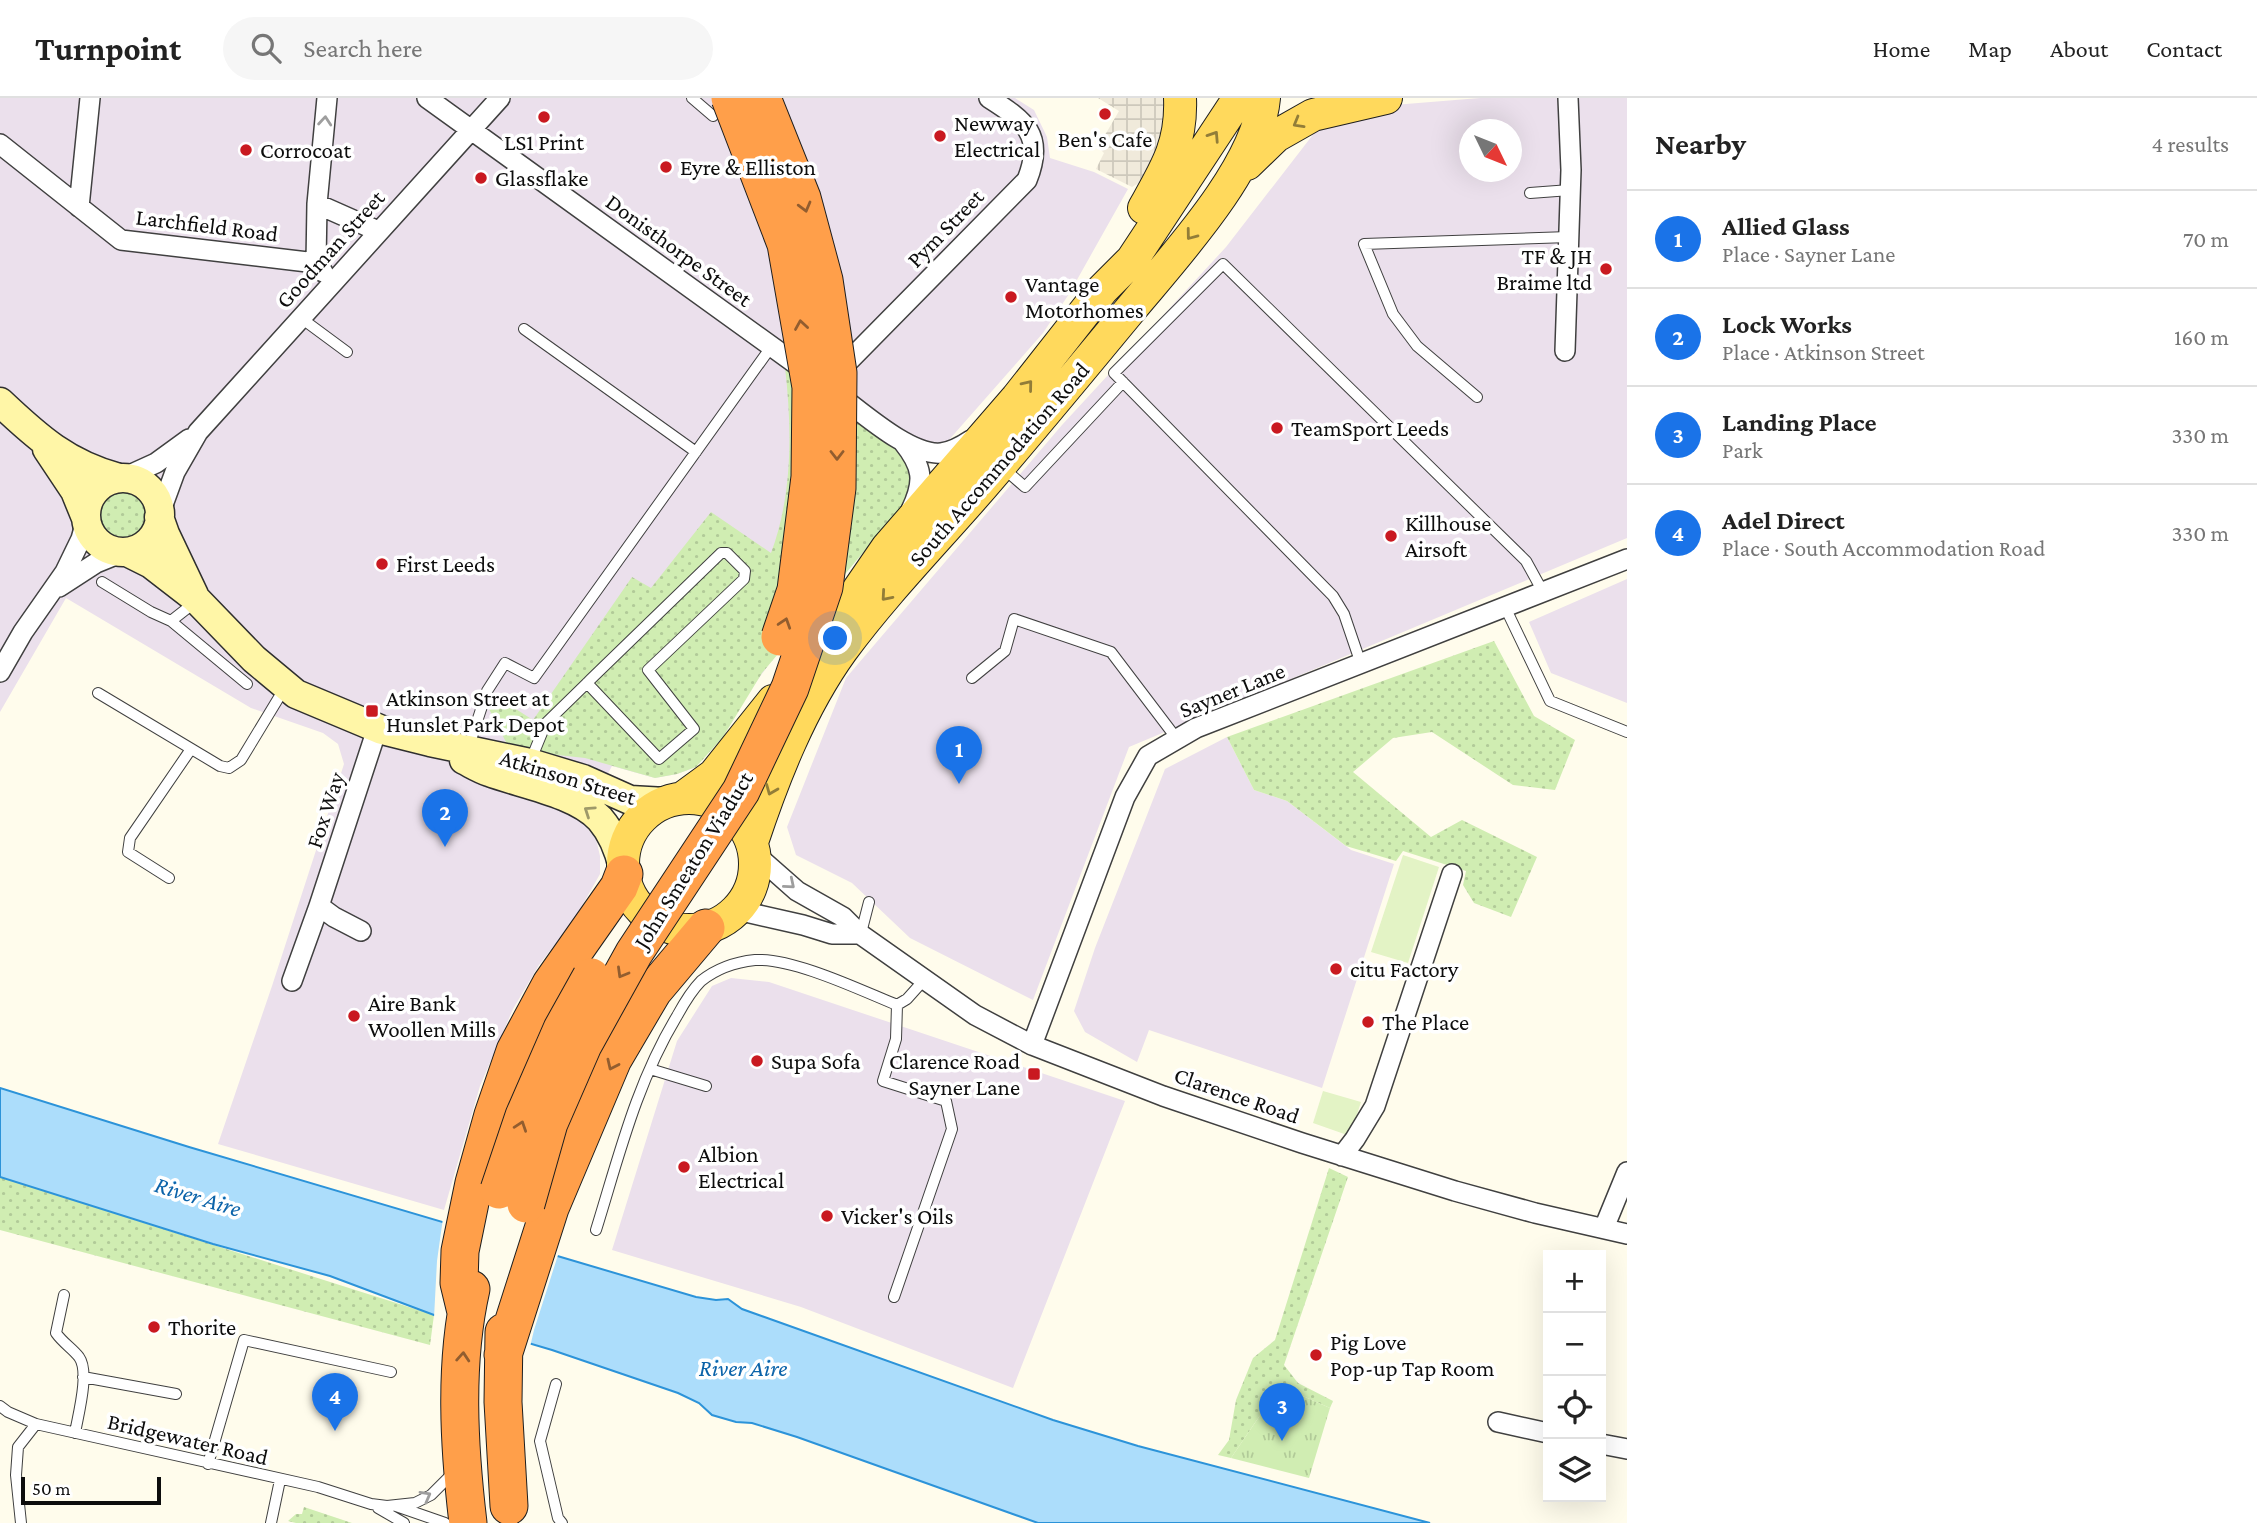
<!DOCTYPE html>
<html lang="en">
<head>
<meta charset="utf-8">
<style>
	body { margin:0; font-family:"Crimson Pro",serif; background:#f6f6f6; color:#222 }
	.controls { position:absolute; right:21px; bottom:21px; display:grid; overflow:hidden; border-radius:0px; box-shadow:0 7px 28px #0002 }
	.controls button { width:63px; height:63px; display:grid; place-items:center; padding:0; border:0; border-bottom:2px solid #e0e0e0; background:#fff; color:#222; font:35px sans-serif }
	.compass { position:absolute; left:1459px; top:21px; width:63px; height:63px; border-radius:50%; background:#fff; box-shadow:0 7px 28px #0002; rotate:133deg }
	.scale { position:absolute; left:21px; bottom:18px; width:140px; box-sizing:border-box; padding-left:7px; border:4px solid #0d0d0d; border-top:0; font-size:19px; line-height:24px; white-space:nowrap; color:#0d0d0d; -webkit-text-stroke:5px #fff; paint-order:stroke }
	.you { position:absolute; left:836px; top:541px; width:24px; height:24px; margin:-18px; border:5px solid #fff; border-radius:50%; background:#1a73e8; box-shadow:0 0 0 10px #1a73e833 }
	.badge { display:grid; place-items:center; width:46px; height:46px; border-radius:50%; background:#1a73e8; color:#fff; font-size:23px; font-weight:700 }
	.pin { position:absolute; translate:-50% -58px; filter:drop-shadow(0 2px 4px #0008) }
	.pin::after { content:''; position:absolute; top:37px; width:24px; height:21px; background:inherit; clip-path:polygon(0 0,100% 0,50% 100%) }
	.list { margin:0; padding:0; list-style:none }
	h2 { display:flex; justify-content:space-between; align-items:center; height:91px; margin:0; padding:0 28px; font-size:30px }
	h2 small { font-size:23px; font-weight:400; color:#767676 }
	.list li { display:grid; grid-template-columns:46px 1fr auto; gap:21px; align-items:center; box-sizing:border-box; height:98px; padding:0 28px; border-top:2px solid #e0e0e0 }
	.list b { display:block; font-size:26px; white-space:nowrap }
	.list p { margin:0; font-size:23px; white-space:nowrap; color:#767676 }
	.list em { font-size:23px; font-style:normal; color:#767676 }
	.icon { flex:none; width:38px; height:38px; fill:none; stroke:currentColor; stroke-width:2; stroke-linecap:round; stroke-linejoin:round }
	.map { position:relative; flex:none; width:1627px; height:1425px; overflow:hidden }
	header { display:flex; align-items:center; gap:42px; box-sizing:border-box; height:98px; padding:0 35px; background:#fff; border-bottom:2px solid #e0e0e0 }
	header strong { font-size:33px }
	nav { display:flex; gap:38px; margin-inline-start:auto; font-size:24px }
	.search { width:490px; height:63px; background:#f6f6f6; display:flex; align-items:center; gap:18px; box-sizing:border-box; padding:0 24px; border-radius:38px; color:#767676; font-size:26px }
	main { display:flex }
	aside { flex:1; background:#fff }
	.map>svg:first-child { display:block }
	.industrial { fill:#ebe0ec; fill-rule:evenodd }
	.grass { fill:url(#grass-dots) }
	.park { fill:url(#park-tufts) }
	.pitch { fill:#e3f3c5 }
	.plaza { fill:url(#plaza-grid) }
	.water { fill:#acddfb; stroke:#2c93d9; stroke-width:2 }
	.pier { fill:#fffcec }
	.lines { fill:none; stroke-linecap:round; stroke-linejoin:round }
	.lane-casing { stroke:#404040; stroke-width:12 }
	.street-casing { stroke:#404040; stroke-width:22 }
	.secondary-casing { stroke:#2f2f2f; stroke-width:31 }
	.primary-casing { stroke:#1e1e1e; stroke-width:34 }
	.highway-casing { stroke:#1e1e1e; stroke-width:39 }
	.lane { stroke:#fff; stroke-width:10 }
	.street { stroke:#fff; stroke-width:19 }
	.secondary { stroke:#fff6a7; stroke-width:28 }
	.primary { stroke:#ffd95c; stroke-width:32 }
	.highway { stroke:#ff9f4a; stroke-width:37 }
	.highway-bridge-casing { stroke:#1e1e1e; stroke-width:39; stroke-linecap:butt }
	.highway-bridge { stroke:#ff9f4a; stroke-width:37 }
	.oneway { stroke:#9e9e9e }
	.oneway2 { stroke:#927d38 }
	.oneway3 { stroke:#925d2f }
	.oneway4 { stroke:#9e9969 }
	.poi-dot { fill:#c91920; stroke:#fff; stroke-width:2.5 }
	.labels { text-anchor:middle; dominant-baseline:central; stroke-width:7; stroke-linejoin:round; paint-order:stroke }
	.poi-label { font-size:23px; fill:#0d0d0d; stroke:#fff; text-anchor:start }
	.street-label { font-size:23px; fill:#0d0d0d; stroke:#fff }
	.water-label { font-size:24px; font-style:italic; fill:#0b63a9; stroke:#fff }
</style>
</head>
<body>
<header>
<strong>Turnpoint</strong>
<div class="search"><svg class="icon" aria-label="search" viewBox="0 0 24 24"><circle cx="10" cy="10" r="6"/><path d="M15 15l6 6"/></svg>Search here</div>
<nav><a>Home</a><a>Map</a><a>About</a><a>Contact</a></nav>
</header>
<main>
<div class="map">
<svg width="1627" height="1425" viewBox="0 0 1627 1425">
	<defs>
		<pattern id="grass-dots" width="8" height="8" patternUnits="userSpaceOnUse" patternTransform="scale(1.75)"><rect width="8" height="8" fill="#d0edb2"/><path d="M2 2h.1M6 6h.1" fill="none" stroke="#b1ca98" stroke-width="1.8" stroke-linecap="round"/></pattern>
		<pattern id="park-tufts" width="24" height="20" patternUnits="userSpaceOnUse" patternTransform="scale(1.75)"><rect width="24" height="20" fill="#d0edb2"/><path d="M3 7l-1-3M5 7V3M7 7l1-3M15 17l-1-3M17 17v-4M19 17l1-3" fill="none" stroke="#b1ca98"/></pattern>
		<pattern id="plaza-grid" width="8" height="8" patternUnits="userSpaceOnUse" patternTransform="scale(1.75)"><rect width="8" height="8" fill="#f0eadb"/><path d="M0 4h8M4 0v8" fill="none" stroke="#cdc8bb"/></pattern>
	</defs>
	<rect width="100%" height="100%" fill="#fffcec"/>
	<path class="industrial" d="M0 0H1015L1034 12 1047 39 1050 60 1094 74 1128 91 1069 196 1043 235 889 410 808 511 696 669 677 676 655 680 612 668 582 724 596 741 600 758V776L574 822 539 867 513 911 480 988 444 1112 218 1046 272 888 344 666 338 646 323 635 251 610 66 500 0 614Z
		M1480 0H1627V440L1129 649 1033 902 910 840 852 785 796 757 787 729 846 580 1062 327 1226 149 1332 12ZM1470 32H1512V74H1470Z
		M1627 481V605L1551 575 1529 524Z
		M1227 639 1254 692 1287 703 1351 752 1394 766 1322 990 1149 932 1137 964 1085 934 1074 913 1095 850 1165 671Z
		M731 880 769 884 1125 1003 1013 1290 801 1209 612 1152 677 943 712 888Z"/>
	<path class="grass" d="M785 269 913 354 914 394 762 575 723 639 696 669 677 676 655 680 585 660 521 653 508 648 488 609 494 597 533 622 632 479 651 490 711 414 771 455C793 396 792 331 785 269Z
		M100 417a23 23 0 1 1 46 0a23 23 0 1 1-46 0Z
		M1494 543 1534 618 1575 642 1555 692 1513 687 1432 634 1393 640 1353 674 1431 739 1462 722 1537 759 1511 819 1474 805 1463 787 1466 773 1403 753 1396 763 1346 748 1287 703 1254 692 1227 639Z
		M1329 1070 1348 1079 1284 1267 1298 1285 1333 1303 1330 1310 1280 1288 1231 1360 1218 1357 1229 1342 1236 1302 1253 1260 1275 1242Z
		M0 1079 434 1217 430 1247 0 1132Z
		M304 1409 352 1425H296L288 1423 296 1416H302Z"/>
	<path class="park" d="M1280 1288 1330 1310 1309 1380 1231 1360Z"/>
	<path class="pitch" d="M1403 757 1439 769 1408 865 1371 854Z
		M1323 993 1361 1004 1350 1038 1313 1025Z"/>
	<path class="plaza" d="M1098 0H1180L1144 82 1132 89 1096 71 1104 55 1098 49 1119 13Z"/>
	<path class="water" d="M0 990 189 1049 696 1199 716 1202 728 1201 742 1211 1053 1322 1138 1348 1430 1425H1038L797 1339 752 1325 736 1324 712 1317 699 1305 678 1295 552 1252 434 1217 330 1178 213 1146 0 1079Z"/>
	<path class="pier" d="M443 1120 559 1154 534 1232 530 1249 434 1220 437 1163Z"/>
	<g class="lines">
		<defs>
			<path id="lane" d="M692 0 713 18
				M1530 95 1570 92
				M301 220 347 254
				M524 231 696 354
				M1477 299 1417 248 1393 216 1364 146 1569 139
				M1003 370 1025 389 1123 284
				M102 484 151 514 171 523 194 505
				M1505 509 1550 603 1627 634
				M171 523 247 586
				M1361 566 1344 516 1333 498 1114 275 1223 166 1526 463 1543 494
				M972 580 1005 553 1014 521 1111 554 1177 641
				M98 595 220 668 229 670 241 662 284 591
				M468 651 487 593 505 565 534 580 771 249
				M530 664 546 625 587 585 591 581 721 455H727L745 473 744 481 648 572 694 631 659 661 587 585
				M169 780 128 754 130 740 191 651
				M861 835 869 804
				M650 971 706 988
				M596 1132C619 1058 636 986 677 918 683 907 692 892 701 883 716 871 736 864 755 862 794 860 860 892 897 907L907 901 924 882
				M64 1197 56 1235C63 1245 72 1250 79 1259 90 1274 78 1317 75 1335
				M894 1199 952 1031 946 1003 883 983 896 941 897 907
				M83 1279 176 1296
				M556 1286 540 1343 558 1420 562 1425
				M0 1308 8 1314 36 1326 318 1389 371 1406 387 1408 415 1405 431 1397 453 1375
				M208 1366 244 1242 391 1274
				M396 1408 445 1425
				M378 1410 404 1425
				M21 1425 16 1377 18 1349 36 1326
				M271 1425 280 1382"/>
			<path id="street" d="M427 0 807 274
				M0 46 121 142 316 165
				M317 106 378 133
				M79 109 90 0
				M323 174 316 165 317 106 327 0
				M1565 253 1571 72 1568 0
				M835 277 1027 82C1045 37 1025 23 989 0
				M837 296C862 314 910 358 941 355 952 354 962 348 971 342
				M903 344C923 369 925 383 911 412
				M123 380 156 365 189 341
				M160 415 175 374 198 334 500 0
				M59 489 96 465 123 454
				M0 574 23 534 65 474 81 441 86 423
				M755 756 797 793 843 819 860 836 975 917 1032 947 1163 998 1302 1045 1455 1093 1535 1115 1627 1136
				M319 808 334 819 361 833
				M737 812 803 827 832 836H860
				M292 883 319 808 377 631
				M1032 947 1125 699 1148 658 1196 630 1627 461
				M1342 1058 1355 1041 1375 1008 1452 776
				M1604 1130 1627 1074
				M1498 1324 1548 1335
				M1601 1346 1627 1351"/>
			<path id="secondary" d="M0 304C38 340 67 366 119 380
				M47 351 75 393 86 420
				M86 417a37 37 0 1 1 74 0a37 37 0 1 1-74 0Z
				M159 419 165 436 194 497
				M127 454 151 466 195 500 254 561 296 596 382 632 430 644 530 665 583 681 630 702 666 704
				M464 662C472 666 480 671 489 674 521 686 576 695 600 721 612 735 619 752 623 770"/>
			<path id="primary" d="M1247 66 1276 38 1313 17 1386 0
				M1144 110C1166 71 1182 46 1180 0
				M803 566 843 514 887 450 1017 300 1102 192 1132 162 1239 0
				M684 699 714 677 773 603
				M623 766a66 66 0 1 1 132 0a66 66 0 1 1-132 0Z
				M752 744C774 678 801 609 842 552 882 498 929 449 973 399 1026 338 1078 275 1130 212 1174 159 1258 69 1264 0"/>
			<path id="highway" d="M466 1214 459 1185 460 1153 474 1085 493 1017 515 953 551 886 619 789 624 776
				M504 1234 503 1304 509 1408
				M503 1257 550 1110 613 961 653 893 706 830
				M468 1425C459 1349 454 1266 471 1191"/>
		</defs>
		<use href="#lane" class="lane-casing"/>
		<use href="#street" class="street-casing"/>
		<use href="#secondary" class="secondary-casing"/>
		<use href="#primary" class="primary-casing"/>
		<use href="#highway" class="highway-casing"/>
		<use href="#lane" class="lane"/>
		<use href="#street" class="street"/>
		<use href="#secondary" class="secondary"/>
		<use href="#primary" class="primary"/>
		<use href="#highway" class="highway"/>
		<defs>
			<path id="highway-bridge" d="M730 0 786 146 811 289 810 379 796 492 780 539
				M499 1092 524 1018 562 931 591 879
				M526 1106 549 1025 583 947 634 855 741 693 790 590 824 489 837 390 838 275 824 182 802 100 762 0"/>
		</defs>
		<use href="#highway-bridge" class="highway-bridge-casing"/>
		<use href="#highway-bridge" class="highway-bridge"/>
	</g>
	<defs><path id="oneway-chevron" d="M-2-3.5L2.5 0L-2 3.5" fill="none" stroke-width="1.6" stroke-linecap="round" stroke-linejoin="round" transform="scale(1.75)"/></defs>
	<g class="oneway">
		<use href="#oneway-chevron" transform="translate(325 23) rotate(-85)"/>
		<use href="#oneway-chevron" transform="translate(790 786) rotate(40)"/>
		<use href="#oneway-chevron" transform="translate(426 1398) rotate(-29)"/>
	</g>
	<g class="oneway2">
		<use href="#oneway-chevron" transform="translate(1298 25) rotate(150)"/>
		<use href="#oneway-chevron" transform="translate(1214 38) rotate(-57)"/>
		<use href="#oneway-chevron" transform="translate(1191 137) rotate(127)"/>
		<use href="#oneway-chevron" transform="translate(1028 287) rotate(-51)"/>
		<use href="#oneway-chevron" transform="translate(886 498) rotate(131)"/>
		<use href="#oneway-chevron" transform="translate(771 692) rotate(112)"/>
	</g>
	<g class="oneway3">
		<use href="#oneway-chevron" transform="translate(805 109) rotate(75)"/>
		<use href="#oneway-chevron" transform="translate(801 227) rotate(-99)"/>
		<use href="#oneway-chevron" transform="translate(837 357) rotate(90)"/>
		<use href="#oneway-chevron" transform="translate(785 525) rotate(-72)"/>
		<use href="#oneway-chevron" transform="translate(622 875) rotate(120)"/>
		<use href="#oneway-chevron" transform="translate(612 967) rotate(115)"/>
		<use href="#oneway-chevron" transform="translate(521 1028) rotate(-71)"/>
		<use href="#oneway-chevron" transform="translate(463 1259) rotate(-86)"/>
	</g>
	<use class="oneway4" href="#oneway-chevron" transform="translate(589 713) rotate(-146)"/>
	<g class="poi-dot">
		<circle cx="1105" cy="16" r="7"/>
		<circle cx="544" cy="19" r="7"/>
		<circle cx="940" cy="38" r="7"/>
		<circle cx="246" cy="52" r="7"/>
		<circle cx="666" cy="69" r="7"/>
		<circle cx="481" cy="80" r="7"/>
		<circle cx="1606" cy="171" r="7"/>
		<circle cx="1011" cy="199" r="7"/>
		<circle cx="1277" cy="330" r="7"/>
		<circle cx="1391" cy="438" r="7"/>
		<circle cx="382" cy="466" r="7"/>
		<rect x="365" y="606" width="14" height="14" rx="3.5"/>
		<circle cx="1336" cy="871" r="7"/>
		<circle cx="354" cy="918" r="7"/>
		<circle cx="1368" cy="924" r="7"/>
		<circle cx="757" cy="963" r="7"/>
		<rect x="1027" y="969" width="14" height="14" rx="3.5"/>
		<circle cx="684" cy="1069" r="7"/>
		<circle cx="827" cy="1118" r="7"/>
		<circle cx="154" cy="1229" r="7"/>
		<circle cx="1316" cy="1257" r="7"/>
	</g>
	<g class="labels">
		<g class="poi-label">
			<text x="954" y="25">Newway<tspan x="954" dy="26">Electrical</tspan></text>
			<text x="1105" y="41" text-anchor="middle">Ben's Cafe</text>
			<text x="544" y="44" text-anchor="middle">LS1 Print</text>
			<text x="260" y="52">Corrocoat</text>
			<text x="680" y="69">Eyre &amp; Elliston</text>
			<text x="495" y="80">Glassflake</text>
			<text x="1592" y="158" text-anchor="end">TF &amp; JH<tspan x="1592" dy="26">Braime ltd</tspan></text>
			<text x="1025" y="186">Vantage<tspan x="1025" dy="26">Motorhomes</tspan></text>
			<text x="1291" y="330">TeamSport Leeds</text>
			<text x="1405" y="425">Killhouse<tspan x="1405" dy="26">Airsoft</tspan></text>
			<text x="396" y="466">First Leeds</text>
			<text x="386" y="600">Atkinson Street at<tspan x="386" dy="26">Hunslet Park Depot</tspan></text>
			<text x="1350" y="871">citu Factory</text>
			<text x="368" y="905">Aire Bank<tspan x="368" dy="26">Woollen Mills</tspan></text>
			<text x="1382" y="924">The Place</text>
			<text x="771" y="963">Supa Sofa</text>
			<text x="1020" y="963" text-anchor="end">Clarence Road<tspan x="1020" dy="26">Sayner Lane</tspan></text>
			<text x="698" y="1056">Albion<tspan x="698" dy="26">Electrical</tspan></text>
			<text x="841" y="1118">Vicker's Oils</text>
			<text x="168" y="1229">Thorite</text>
			<text x="1330" y="1244">Pig Love<tspan x="1330" dy="26">Pop-up Tap Room</tspan></text>
		</g>
		<g class="street-label">
			<text transform="translate(207 127) rotate(7)">Larchfield Road</text>
			<text transform="translate(945 130) rotate(-46)">Pym Street</text>
			<text transform="translate(330 151) rotate(-48)">Goodman Street</text>
			<text transform="translate(679 152) rotate(36)">Donisthorpe Street</text>
			<text transform="translate(999 366) rotate(-49)">South Accommodation Road</text>
			<text transform="translate(1232 592) rotate(-22)">Sayner Lane</text>
			<text transform="translate(568 679) rotate(17)">Atkinson Street</text>
			<text transform="translate(325 712) rotate(-72)">Fox Way</text>
			<text transform="translate(693 762) rotate(-58)">John Smeaton Viaduct</text>
			<text transform="translate(1237 997) rotate(19)">Clarence Road</text>
			<text transform="translate(188 1341) rotate(13)">Bridgewater Road</text>
		</g>
		<g class="water-label">
			<text transform="translate(198 1098) rotate(17)">River Aire</text>
			<text x="743" y="1269">River Aire</text>
		</g>
	</g>
</svg>
<div class="controls">
<button>+</button>
<button>−</button>
<button><svg class="icon" aria-label="locate" viewBox="0 0 24 24"><circle cx="12" cy="12" r="6"/><path d="M12 2v4M12 18v4M2 12h4M18 12h4"/></svg></button>
<button><svg class="icon" aria-label="layers" viewBox="0 0 24 24"><path d="M12 4l9 5-9 5-9-5zM3 14l9 5 9-5"/></svg></button>
</div>
<svg class="compass" viewBox="-18 -18 36 36"><path d="M0-13l5 13h-10z" fill="#e53935"/><path d="M0 13l5-13h-10z" fill="#767676"/></svg>
<div class="scale">50 m</div>
<div class="you"></div>
<div class="pin badge" style="left:959px;top:686px">1</div>
<div class="pin badge" style="left:445px;top:749px">2</div>
<div class="pin badge" style="left:1282px;top:1343px">3</div>
<div class="pin badge" style="left:335px;top:1333px">4</div>
</div>
<aside>
<h2>Nearby<small>4 results</small></h2>
<ul class="list">
<li><span class="badge">1</span><div><b>Allied Glass</b><p>Place · Sayner Lane</p></div><em>70 m</em></li>
<li><span class="badge">2</span><div><b>Lock Works</b><p>Place · Atkinson Street</p></div><em>160 m</em></li>
<li><span class="badge">3</span><div><b>Landing Place</b><p>Park</p></div><em>330 m</em></li>
<li><span class="badge">4</span><div><b>Adel Direct</b><p>Place · South Accommodation Road</p></div><em>330 m</em></li>
</ul>
</aside>
</main>
</body>
</html>
